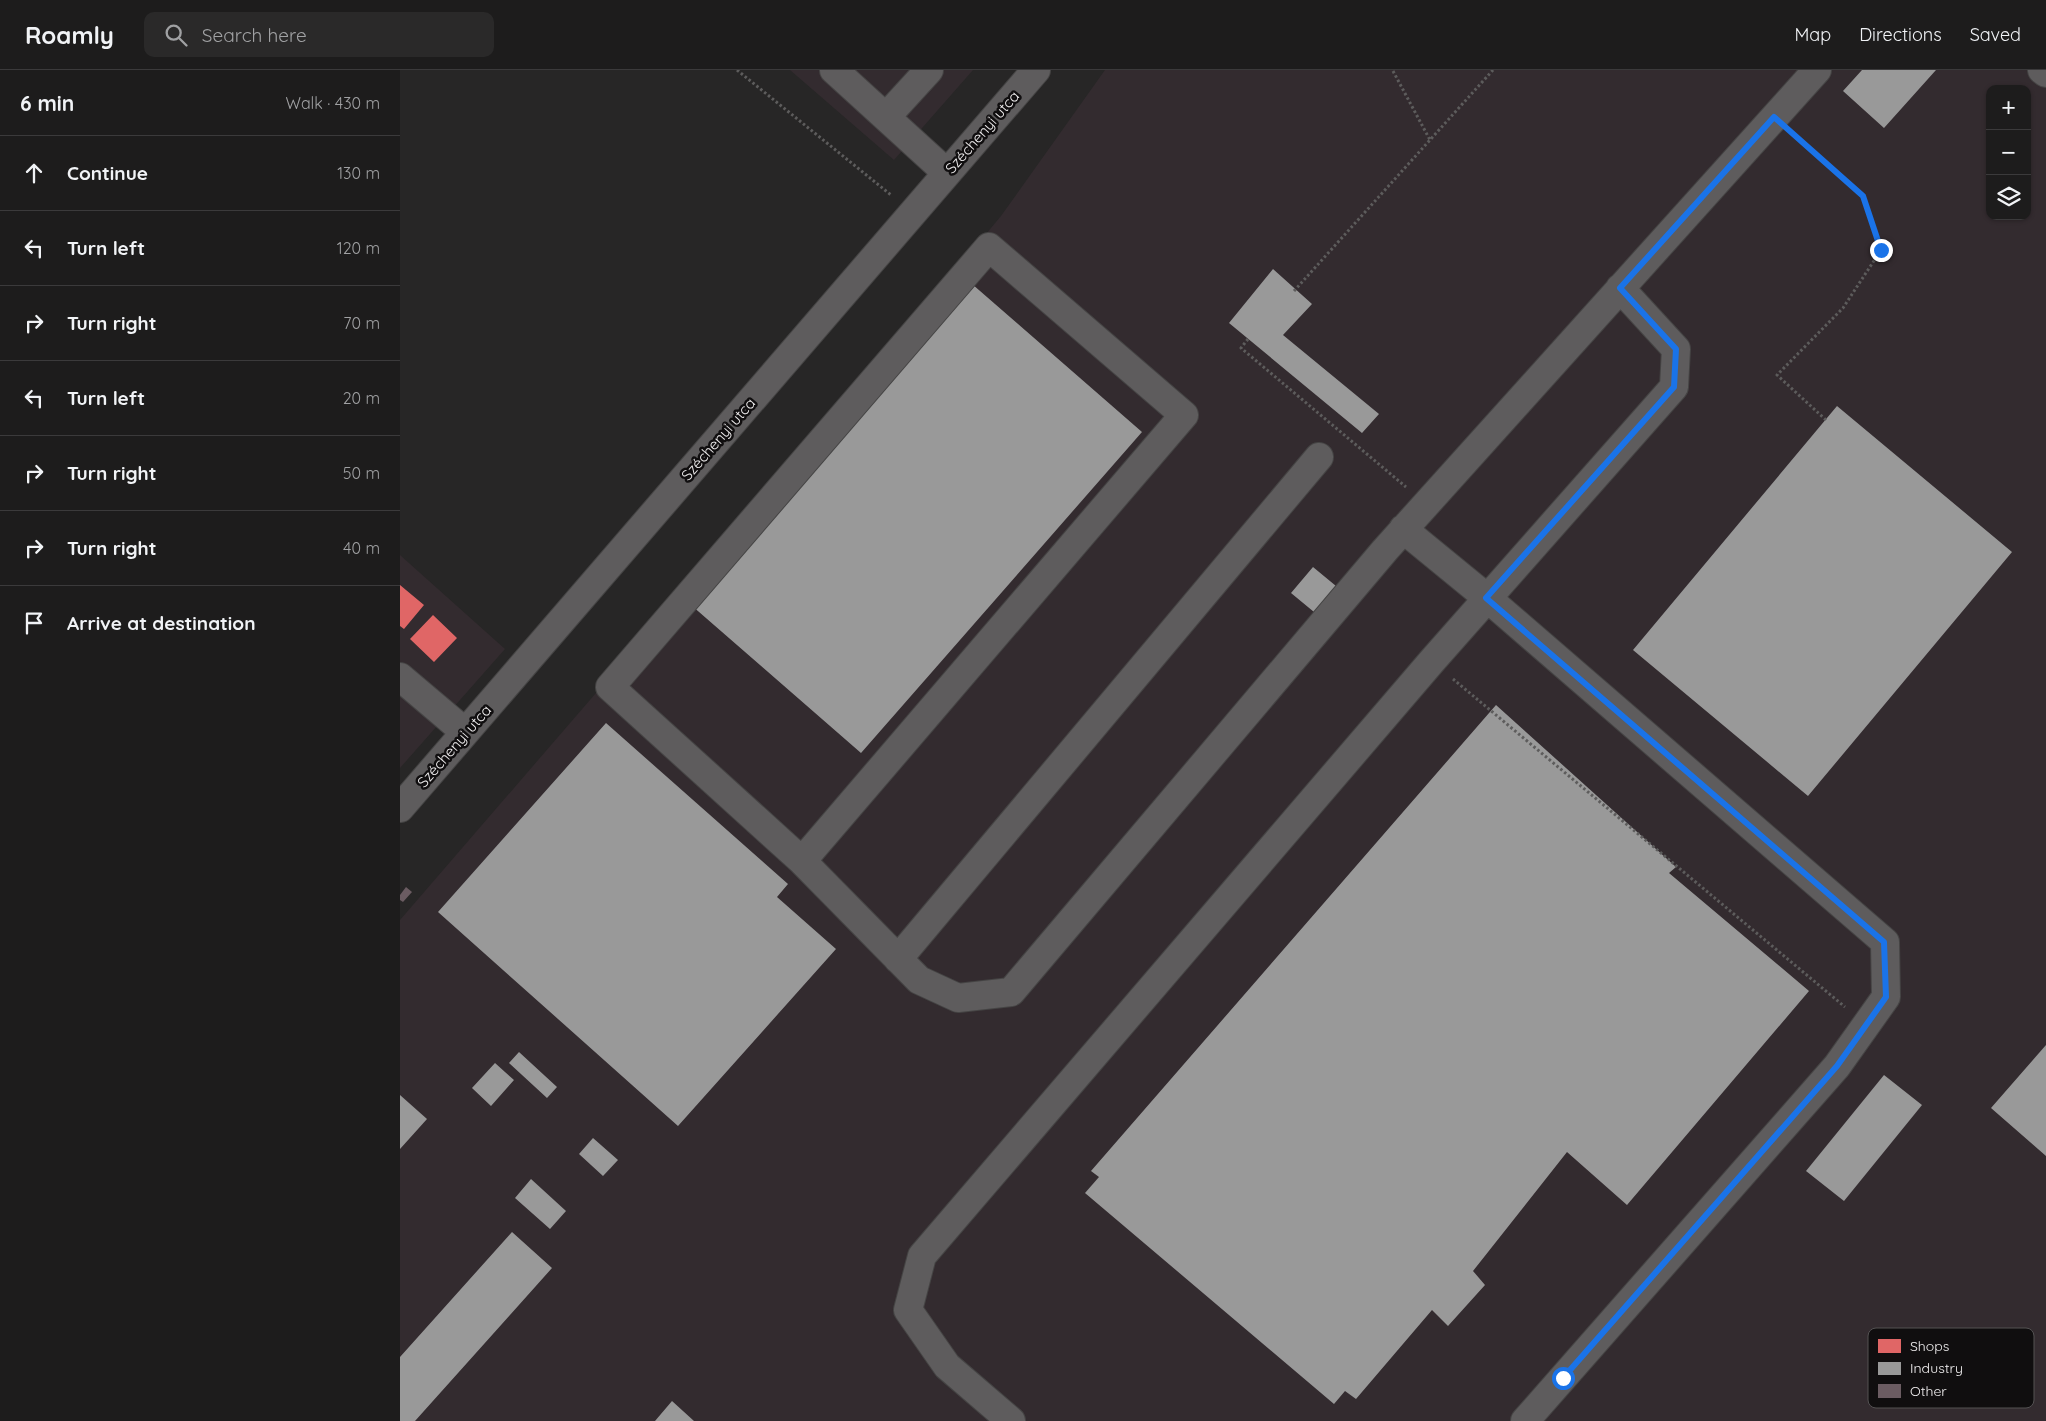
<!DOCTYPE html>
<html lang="en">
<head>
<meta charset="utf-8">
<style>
	body { margin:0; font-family:Quicksand,sans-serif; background:#2a2929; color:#f1f3f6 }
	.controls { position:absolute; right:15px; top:15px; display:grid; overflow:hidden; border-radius:10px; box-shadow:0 1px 4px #0004 }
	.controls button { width:45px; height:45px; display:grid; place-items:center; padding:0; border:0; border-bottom:1px solid #3b3a3b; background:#1d1c1c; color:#f1f3f6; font:25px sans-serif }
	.stop { position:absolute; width:15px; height:15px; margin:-11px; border:4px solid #1a73e8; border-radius:50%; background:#fff }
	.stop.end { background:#1a73e8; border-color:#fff; box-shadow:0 1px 5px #0008 }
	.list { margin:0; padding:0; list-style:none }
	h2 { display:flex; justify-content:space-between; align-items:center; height:65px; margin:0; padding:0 20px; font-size:21px }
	h2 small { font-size:16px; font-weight:400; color:#a0a1a3 }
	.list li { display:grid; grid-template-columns:32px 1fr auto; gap:15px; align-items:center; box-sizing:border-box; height:75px; padding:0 20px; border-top:1px solid #3b3a3b }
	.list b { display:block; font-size:19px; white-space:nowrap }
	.list em { font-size:16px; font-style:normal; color:#a0a1a3 }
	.icon { flex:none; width:28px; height:28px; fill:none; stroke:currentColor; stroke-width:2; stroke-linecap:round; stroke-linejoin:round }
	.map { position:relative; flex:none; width:1646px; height:1351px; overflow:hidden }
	header { display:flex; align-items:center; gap:30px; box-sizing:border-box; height:70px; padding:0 25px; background:#1d1c1c; border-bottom:1px solid #3b3a3b }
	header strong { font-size:24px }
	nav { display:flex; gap:28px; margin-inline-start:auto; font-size:18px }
	.search { width:350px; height:45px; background:#2a2929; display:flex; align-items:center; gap:12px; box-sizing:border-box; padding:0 18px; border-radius:10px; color:#a0a1a3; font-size:19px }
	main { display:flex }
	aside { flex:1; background:#1d1c1c }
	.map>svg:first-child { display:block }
	.built { fill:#332b2f; fill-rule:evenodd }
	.shops { fill:#e06666 }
	.industry { fill:#999 }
	.building { fill:#6b5c62 }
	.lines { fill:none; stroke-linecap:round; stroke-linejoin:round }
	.minor-casing { stroke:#454444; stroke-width:30 }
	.path { stroke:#5d5c5c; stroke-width:3; stroke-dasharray:2.5 2.5; stroke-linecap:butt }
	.minor { stroke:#5e5c5d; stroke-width:28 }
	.route { stroke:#1a73e8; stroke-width:6 }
	.labels { text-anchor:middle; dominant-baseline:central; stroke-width:5; stroke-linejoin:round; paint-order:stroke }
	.street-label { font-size:15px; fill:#f2f0f1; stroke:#100e0f }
	.key { fill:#100e0f; stroke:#545253; stroke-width:1 }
	.key-label { font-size:14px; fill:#f2f0f1 }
</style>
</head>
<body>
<header>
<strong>Roamly</strong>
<div class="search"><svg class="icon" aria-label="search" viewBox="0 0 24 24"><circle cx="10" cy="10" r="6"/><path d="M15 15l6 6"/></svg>Search here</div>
<nav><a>Map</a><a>Directions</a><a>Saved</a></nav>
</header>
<main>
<aside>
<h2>6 min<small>Walk · 430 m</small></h2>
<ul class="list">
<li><svg class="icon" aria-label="ahead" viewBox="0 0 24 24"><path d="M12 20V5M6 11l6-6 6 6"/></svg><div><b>Continue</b></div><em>130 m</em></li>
<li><svg class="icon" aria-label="left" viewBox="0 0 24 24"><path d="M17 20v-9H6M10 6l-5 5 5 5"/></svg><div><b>Turn left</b></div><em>120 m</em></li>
<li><svg class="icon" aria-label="right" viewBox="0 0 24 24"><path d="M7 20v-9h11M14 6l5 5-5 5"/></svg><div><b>Turn right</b></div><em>70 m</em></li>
<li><svg class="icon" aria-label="left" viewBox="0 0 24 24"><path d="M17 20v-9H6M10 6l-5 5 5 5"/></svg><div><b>Turn left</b></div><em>20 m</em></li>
<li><svg class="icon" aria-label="right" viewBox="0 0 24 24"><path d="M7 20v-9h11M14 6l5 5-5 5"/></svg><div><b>Turn right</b></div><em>50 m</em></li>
<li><svg class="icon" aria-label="right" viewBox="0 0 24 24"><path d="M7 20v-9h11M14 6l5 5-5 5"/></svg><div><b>Turn right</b></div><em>40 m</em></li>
<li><svg class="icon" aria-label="arrive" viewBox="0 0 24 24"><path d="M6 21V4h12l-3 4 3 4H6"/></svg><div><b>Arrive at destination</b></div></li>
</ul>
</aside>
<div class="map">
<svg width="1646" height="1351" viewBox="0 0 1646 1351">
	<rect width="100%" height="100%" fill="#272626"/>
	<path class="built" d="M390 0H573L494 90Z
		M705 0H1646V1351H0V850L417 367 601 146ZM1590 19H1627V146H1590Z
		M0 485 105 579 0 698Z"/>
	<path class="shops" d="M0 515 24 535 4 559 0 556Z
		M33 545 57 568 34 592 10 569Z"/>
	<path class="industry" d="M1462 0H1536L1484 58 1443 21Z
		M873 199 912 234 883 265 979 344 962 363 829 253Z
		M572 214 742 362 461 683 291 535Z
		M1437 336 1612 482 1408 726 1233 580Z
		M913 497 936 516 914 542 891 523Z
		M1096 635 1276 797 1269 803 1409 921 1227 1135 1167 1082 1073 1201 1085 1215 1048 1256 1032 1240 956 1329 945 1321 934 1334 685 1123 699 1107 691 1101Z
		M206 653 388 814 377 827 436 879 278 1056 38 842Z
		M1646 975V1086L1591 1038Z
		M119 982 157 1017 147 1028 109 993Z
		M95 993 114 1010 91 1036 72 1018Z
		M1484 1005 1522 1035 1444 1131 1406 1101Z
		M0 1025 27 1049 0 1079Z
		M193 1068 218 1090 203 1106 179 1084Z
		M131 1109 166 1141 150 1159 115 1128Z
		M112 1162 152 1198 15 1351H0V1287Z
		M272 1331 294 1351H255Z"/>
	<path class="building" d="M6 817 12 822 3 832 0 830V825Z"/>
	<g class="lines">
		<defs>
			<path id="minor" d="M434 0 547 103
				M1642 0 1646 3
				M486 47 529 0
				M1003 459 1086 527 1485 872 1486 927 1437 996 1125 1351
				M0 607 65 662
				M0 738 636 0
				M402 791 210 617 589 177 784 345 402 791 519 910 558 928 611 922 985 480 1417 0
				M498 889 919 387
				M611 1351 547 1296 508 1240 522 1186 1032 591 1274 317 1276 279 1220 218"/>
		</defs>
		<use href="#minor" class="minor-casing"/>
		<path class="path" d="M337 0 491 125
			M993 1 1030 70
			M1395 66 1463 126 1481 180 1443 238 1377 305 1426 350
			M894 221 1093 0
			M848 269 841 278 1006 417
			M1053 609 1445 937"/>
		<use href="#minor" class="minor"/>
	</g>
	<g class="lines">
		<path class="route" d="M1163 1308 1437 996 1486 927 1484 872 1086 528 1274 317 1276 279 1220 218 1374 47 1463 126 1481 180"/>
	</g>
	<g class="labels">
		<g class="street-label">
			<text transform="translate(582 62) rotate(-49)">Széchenyi utca</text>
			<text transform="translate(318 369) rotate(-49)">Széchenyi utca</text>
			<text transform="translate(54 676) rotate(-49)">Széchenyi utca</text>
		</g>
	</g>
	<rect x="1468" y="1258" width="166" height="80" rx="8" class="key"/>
	<rect x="1478" y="1269" width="23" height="14" fill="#e06666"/>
	<rect x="1478" y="1292" width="23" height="13" fill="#999"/>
	<rect x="1478" y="1314" width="23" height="14" fill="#6b5c62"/>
	<g class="key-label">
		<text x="1510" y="1281">Shops</text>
		<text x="1510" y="1303">Industry</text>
		<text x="1510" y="1326">Other</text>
	</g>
</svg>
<div class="controls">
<button>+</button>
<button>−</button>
<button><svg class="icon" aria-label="layers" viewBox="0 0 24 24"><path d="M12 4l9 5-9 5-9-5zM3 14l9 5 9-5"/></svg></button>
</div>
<div class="stop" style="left:1163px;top:1308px"></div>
<div class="stop end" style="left:1481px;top:180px"></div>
</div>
</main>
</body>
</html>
